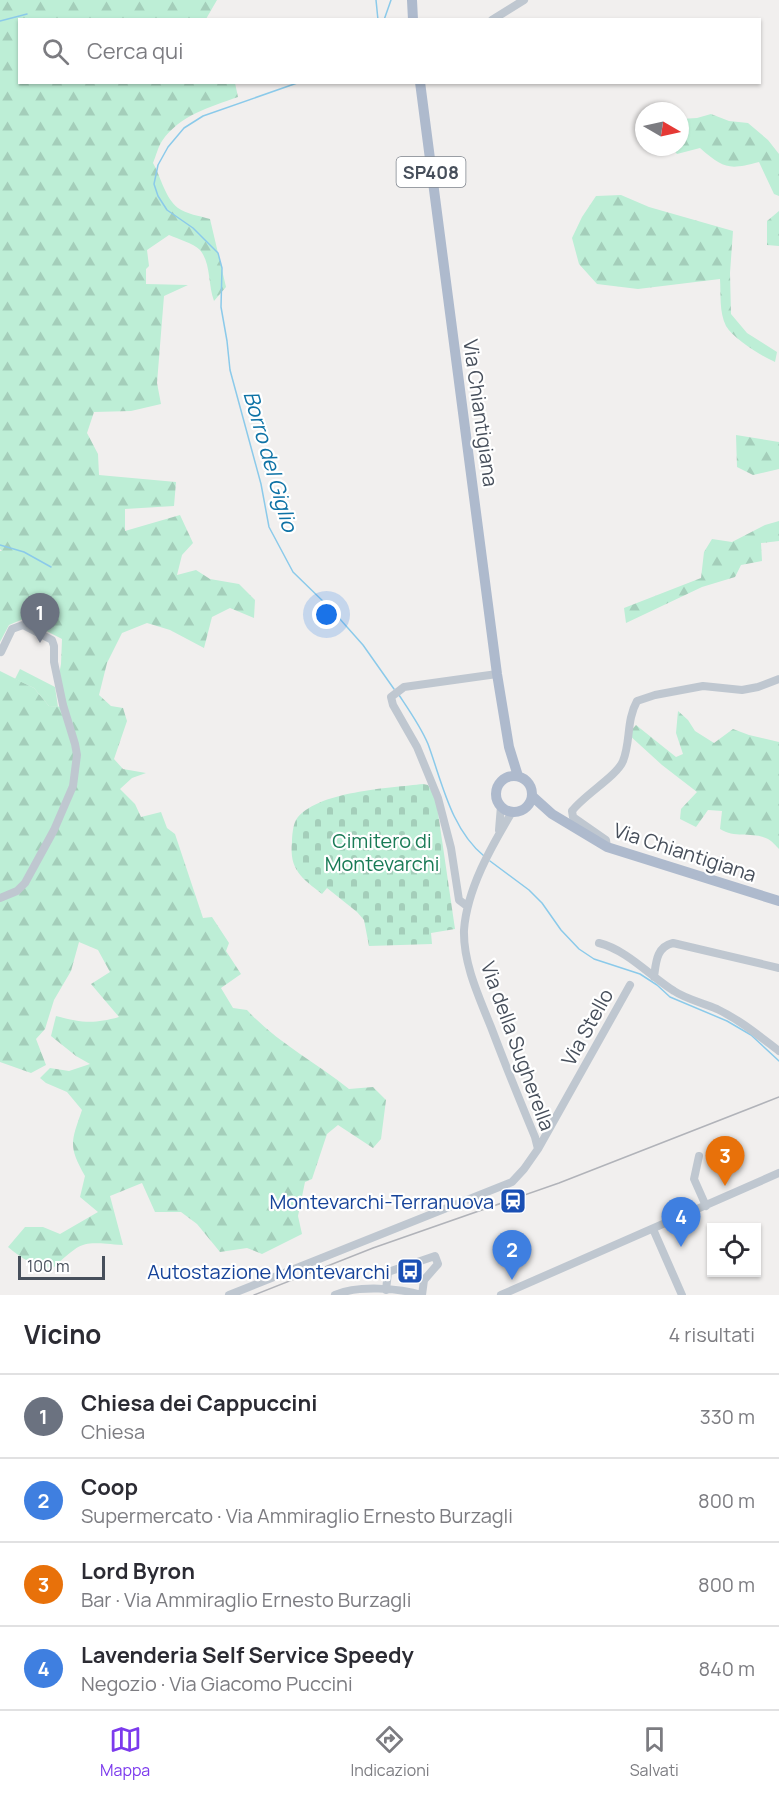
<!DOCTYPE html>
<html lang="it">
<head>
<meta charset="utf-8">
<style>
	body { margin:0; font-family:Manrope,sans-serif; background:#f2f2f3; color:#2b2b33 }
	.controls { position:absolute; right:18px; bottom:18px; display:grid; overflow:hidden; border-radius:0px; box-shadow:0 2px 4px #0004 }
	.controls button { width:54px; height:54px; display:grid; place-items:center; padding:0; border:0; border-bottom:2px solid #e1e1e2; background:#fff; color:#2b2b33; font:30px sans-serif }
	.compass { position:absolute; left:635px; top:102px; width:54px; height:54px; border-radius:50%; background:#fff; box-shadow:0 2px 4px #0004; rotate:99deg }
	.scale { position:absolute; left:18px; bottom:15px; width:87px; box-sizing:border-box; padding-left:6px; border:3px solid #474f5b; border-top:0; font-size:16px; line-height:21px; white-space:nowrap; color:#474f5b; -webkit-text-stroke:4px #fff; paint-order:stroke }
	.you { position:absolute; left:327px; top:615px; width:21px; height:21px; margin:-15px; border:4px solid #fff; border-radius:50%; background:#1a73e8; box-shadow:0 0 0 9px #1a73e833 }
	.badge { display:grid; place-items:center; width:39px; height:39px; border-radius:50%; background:#7c3aed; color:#fff; font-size:20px; font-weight:700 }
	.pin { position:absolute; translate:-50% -50px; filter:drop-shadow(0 2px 3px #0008) }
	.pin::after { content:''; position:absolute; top:32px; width:21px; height:18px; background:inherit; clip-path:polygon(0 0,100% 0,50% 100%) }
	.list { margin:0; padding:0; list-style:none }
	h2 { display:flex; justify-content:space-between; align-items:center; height:78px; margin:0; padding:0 24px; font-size:26px }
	h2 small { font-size:20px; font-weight:400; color:#7c7c81 }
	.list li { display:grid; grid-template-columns:39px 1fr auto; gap:18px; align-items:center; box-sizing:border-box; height:84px; padding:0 24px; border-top:2px solid #e1e1e2 }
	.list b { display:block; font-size:22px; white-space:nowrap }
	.list p { margin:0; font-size:20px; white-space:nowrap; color:#7c7c81 }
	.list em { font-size:20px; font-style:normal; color:#7c7c81 }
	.icon { flex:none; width:33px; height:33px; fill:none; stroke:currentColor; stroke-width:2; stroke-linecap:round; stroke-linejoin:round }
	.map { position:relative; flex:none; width:779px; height:1295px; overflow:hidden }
	.search { position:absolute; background:#fff; box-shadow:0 2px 4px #0004; left:18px; right:18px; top:18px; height:66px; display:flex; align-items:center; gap:15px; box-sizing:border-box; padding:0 21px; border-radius:0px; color:#7c7c81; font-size:22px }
	.sheet { height:414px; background:#fff }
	nav { display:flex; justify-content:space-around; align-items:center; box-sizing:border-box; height:84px; border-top:2px solid #e1e1e2; background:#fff; font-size:16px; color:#7c7c81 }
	nav a { display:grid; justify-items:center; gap:3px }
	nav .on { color:#7c3aed }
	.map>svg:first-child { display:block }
	.forest { fill:url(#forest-firs) }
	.cemetery { fill:url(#cemetery-stones) }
	.garden { fill:#bdeed6 }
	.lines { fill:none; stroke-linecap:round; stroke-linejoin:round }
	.stream { stroke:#8bcaea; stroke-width:1.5 }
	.minor { stroke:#bfc7d0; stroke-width:8 }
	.major { stroke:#aebacd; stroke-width:10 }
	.rail { stroke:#b1b3b9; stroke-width:1.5 }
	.labels { text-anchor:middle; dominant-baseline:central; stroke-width:4.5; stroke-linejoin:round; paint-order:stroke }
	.shield { fill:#fff; stroke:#7e848c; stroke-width:1.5 }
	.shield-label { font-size:18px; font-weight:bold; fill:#474f5b }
	.street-label { font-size:20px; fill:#474f5b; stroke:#fff }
	.park-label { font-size:20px; fill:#197b56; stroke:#fff }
	.transit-label { font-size:20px; fill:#164399; stroke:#fff; text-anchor:end }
	.water-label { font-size:21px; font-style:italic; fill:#0f73a6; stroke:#fff }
</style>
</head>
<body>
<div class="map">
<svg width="779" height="1295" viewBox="0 0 779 1295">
	<defs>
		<pattern id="forest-firs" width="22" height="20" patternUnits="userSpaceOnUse" patternTransform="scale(1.5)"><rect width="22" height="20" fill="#bdeed6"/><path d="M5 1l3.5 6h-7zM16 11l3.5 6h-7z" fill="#a4ceba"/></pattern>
		<pattern id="cemetery-stones" width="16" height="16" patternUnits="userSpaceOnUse" patternTransform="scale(1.5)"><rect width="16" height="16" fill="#bdeed6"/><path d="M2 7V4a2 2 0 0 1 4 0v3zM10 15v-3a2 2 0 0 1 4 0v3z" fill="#a4ceba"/></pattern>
	</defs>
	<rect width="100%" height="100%" fill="#f1efee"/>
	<path class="forest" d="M0 0H217L206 19 20 20V82L235 83 238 97C210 107 180 115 162 141 158 147 156 156 153 163 161 177 165 198 178 208 186 214 200 216 210 219L226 287 214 301C208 285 211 263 200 250 193 243 178 239 169 235L147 250 149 266 146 269V284L188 285 164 296 157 383 161 404 131 411 94 412 87 433 98 454 99 475 176 482 174 506 125 509V531L180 515 193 543 182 555 177 575 196 570 210 579 239 584 255 600 254 618 230 608 212 617 204 648 170 630 147 623 122 633 107 663 99 695 111 706 123 708 127 721 114 759 123 769 146 773 132 778 120 789 135 804 141 817 161 812 167 828 175 834 203 918 212 917 229 943 226 951 241 974 221 988 233 1008 247 1010C275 1041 315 1062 349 1089L373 1087 386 1100 381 1139 373 1148 338 1125 327 1134 312 1179 305 1182 298 1216 302 1234 262 1254 247 1248 220 1252 197 1224 181 1212H155L142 1183 110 1196 123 1245C82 1242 84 1239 53 1268 34 1266 22 1259 8 1247L25 1227H43L60 1234 98 1212 80 1197 85 1176C68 1146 71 1142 82 1110L67 1092 46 1083 40 1078 50 1068 69 1071 90 1064 76 1056 51 1036 56 1016C82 1023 94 1024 119 1017L91 984 110 972 98 950 79 942 71 971 54 1000 45 1029 36 1039 46 1065 31 1073 0 1062V671L34 688 49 706 65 707 59 675 61 664 62 639 23 619 9 625 0 642V551H2L0 549Z
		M711 114 729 121 748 123 768 140 779 154V196L774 194 759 162C729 170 724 169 700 148L677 154 671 147H680V119L697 118Z
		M621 195 649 207 733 231 730 273 731 314 747 333 777 352 775 362C761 356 734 339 726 326 719 312 721 294 720 279L638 289 597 284 579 264 572 238 582 217 596 196Z
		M779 211V246L767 245V221Z
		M736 435 779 442V469L753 475 737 467Z
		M779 521V541L761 543 762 561 741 565 735 577 702 587 626 623 624 608 701 578 704 552 712 539 732 542 765 525Z
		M678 711 688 720 695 731 714 743 733 729 749 735 779 742V849C776 846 772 841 768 839 752 831 736 839 720 829L722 811 708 810 696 827 680 819 681 809 697 792 662 765 628 734 636 725 676 757 683 754 676 733Z"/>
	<path class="cemetery" d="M423 784 428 785 436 799 455 929 431 933 432 944 369 946 364 920 357 912 327 888 322 894C302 878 289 870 292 842 292 836 293 825 296 820 315 791 391 788 423 784Z"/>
	<path class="garden" d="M20 669 55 687 58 707 49 706 34 688 15 679Z"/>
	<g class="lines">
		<path class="stream" d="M376 0 378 20
			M384 20 391 0
			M0 21 27 14
			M300 82 203 116 184 128 168 147 158 165 154 184 158 196 167 210 193 228 218 253 222 268 221 307 227 341 230 370 261 484 269 527 293 572 331 609 363 645 394 689
			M0 545 24 552 51 567
			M399 695C409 710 421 727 428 744 442 782 451 829 484 856
			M490 861 529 890 542 903 561 930 579 949 594 959 640 974 657 985 670 997 727 1021 751 1035 779 1061"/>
		<path class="minor" d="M492 20 524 0
			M499 830 501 806
			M607 847 606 840 573 817 572 811C584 795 617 776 623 761 631 741 626 721 637 701L655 695 703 686 742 690 758 687 779 679
			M0 898 17 891 25 883 54 830 73 786 77 755 75 744 63 705 54 662V646L52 640 23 625 12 629 1 652
			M467 906 459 900 451 848 438 798 417 747 393 705 391 697 404 687 497 674
			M599 943C627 950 650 976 674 991 686 999 703 1003 717 1009 740 1020 758 1035 779 1051
			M654 977C656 963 656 947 673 943L779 968
			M538 1149 630 985
			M699 1156 694 1179 706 1206
			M653 1229 682 1295
			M229 1295 512 1182 524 1169 538 1149 535 1137C520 1101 505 1064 491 1027 479 997 463 963 464 930 467 889 491 847 512 812
			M335 1295C357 1285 400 1288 422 1295L424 1280 438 1264 435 1256 388 1272 386 1290
			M501 1295 779 1173"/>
		<path class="major" d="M412 0 413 20
			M420 82 497 674 509 747 518 776
			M496 794a18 18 0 1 1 36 0a18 18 0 1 1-36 0Z
			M532 796 552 814 607 847 779 901"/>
		<path class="rail" d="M254 1295 373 1248 559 1183 779 1097"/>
	</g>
	<defs>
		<symbol id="station-square" viewBox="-11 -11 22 22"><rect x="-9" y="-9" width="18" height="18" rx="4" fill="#1a4fb4" stroke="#fff"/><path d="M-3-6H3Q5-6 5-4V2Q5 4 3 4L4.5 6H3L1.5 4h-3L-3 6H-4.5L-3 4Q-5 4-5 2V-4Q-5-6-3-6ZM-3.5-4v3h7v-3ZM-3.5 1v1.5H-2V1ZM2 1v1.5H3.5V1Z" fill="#fff"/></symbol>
		<symbol id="bus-square" viewBox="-11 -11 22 22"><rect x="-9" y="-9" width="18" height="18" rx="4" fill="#1a4fb4" stroke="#fff"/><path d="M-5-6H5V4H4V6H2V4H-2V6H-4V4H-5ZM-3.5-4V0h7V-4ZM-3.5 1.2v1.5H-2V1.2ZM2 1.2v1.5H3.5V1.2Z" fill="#fff"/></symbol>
	</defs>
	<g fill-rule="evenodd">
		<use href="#station-square" x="498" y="1186" width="30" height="30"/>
		<use href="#bus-square" x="395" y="1256" width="30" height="30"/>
	</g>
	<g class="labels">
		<rect class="shield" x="396.5" y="157" width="69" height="30" rx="4.5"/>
		<g class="shield-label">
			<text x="431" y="172">SP408</text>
		</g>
		<g class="street-label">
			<text transform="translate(481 413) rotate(82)">Via Chiantigiana</text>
			<text transform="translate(685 852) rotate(18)">Via Chiantigiana</text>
			<text transform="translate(587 1027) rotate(-61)">Via Stello</text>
			<text transform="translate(518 1046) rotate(70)">Via della Sugherella</text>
		</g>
		<g class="park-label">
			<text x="382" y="840">Cimitero di<tspan x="382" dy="23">Montevarchi</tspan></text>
		</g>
		<g class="transit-label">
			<text x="494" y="1201">Montevarchi-Terranuova</text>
			<text x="390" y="1271">Autostazione Montevarchi</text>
		</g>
		<g class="water-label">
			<text transform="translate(271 461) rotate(74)">Borro del Giglio</text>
		</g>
	</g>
</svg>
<div class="controls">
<button><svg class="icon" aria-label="locate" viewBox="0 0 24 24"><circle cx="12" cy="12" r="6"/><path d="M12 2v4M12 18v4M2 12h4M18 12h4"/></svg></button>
</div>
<svg class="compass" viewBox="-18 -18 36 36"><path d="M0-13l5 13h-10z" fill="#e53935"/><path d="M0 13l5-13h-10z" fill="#7c7c81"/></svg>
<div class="scale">100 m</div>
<div class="you"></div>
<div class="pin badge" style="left:40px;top:643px;background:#6b7280">1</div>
<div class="pin badge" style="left:512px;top:1280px;background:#3f7fe0">2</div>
<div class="pin badge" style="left:725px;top:1186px;background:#e8710a">3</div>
<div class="pin badge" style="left:681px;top:1247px;background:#3f7fe0">4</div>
<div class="search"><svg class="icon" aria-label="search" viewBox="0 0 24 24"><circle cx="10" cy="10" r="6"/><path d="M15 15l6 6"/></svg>Cerca qui</div>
</div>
<section class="sheet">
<h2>Vicino<small>4 risultati</small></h2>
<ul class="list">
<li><span class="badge" style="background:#6b7280">1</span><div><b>Chiesa dei Cappuccini</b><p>Chiesa</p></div><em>330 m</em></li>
<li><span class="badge" style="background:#3f7fe0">2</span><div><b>Coop</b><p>Supermercato · Via Ammiraglio Ernesto Burzagli</p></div><em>800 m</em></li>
<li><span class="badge" style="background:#e8710a">3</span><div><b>Lord Byron</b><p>Bar · Via Ammiraglio Ernesto Burzagli</p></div><em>800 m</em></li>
<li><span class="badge" style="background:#3f7fe0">4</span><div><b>Lavenderia Self Service Speedy</b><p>Negozio · Via Giacomo Puccini</p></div><em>840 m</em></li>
</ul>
</section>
<nav>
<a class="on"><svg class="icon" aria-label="map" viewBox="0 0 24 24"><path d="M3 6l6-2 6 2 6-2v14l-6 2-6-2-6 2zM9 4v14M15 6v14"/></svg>Mappa</a>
<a><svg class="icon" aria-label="directions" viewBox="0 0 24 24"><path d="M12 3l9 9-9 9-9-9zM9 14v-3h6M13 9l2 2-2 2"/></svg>Indicazioni</a>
<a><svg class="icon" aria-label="saved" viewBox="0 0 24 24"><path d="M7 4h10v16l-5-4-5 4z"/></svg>Salvati</a>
</nav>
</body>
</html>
